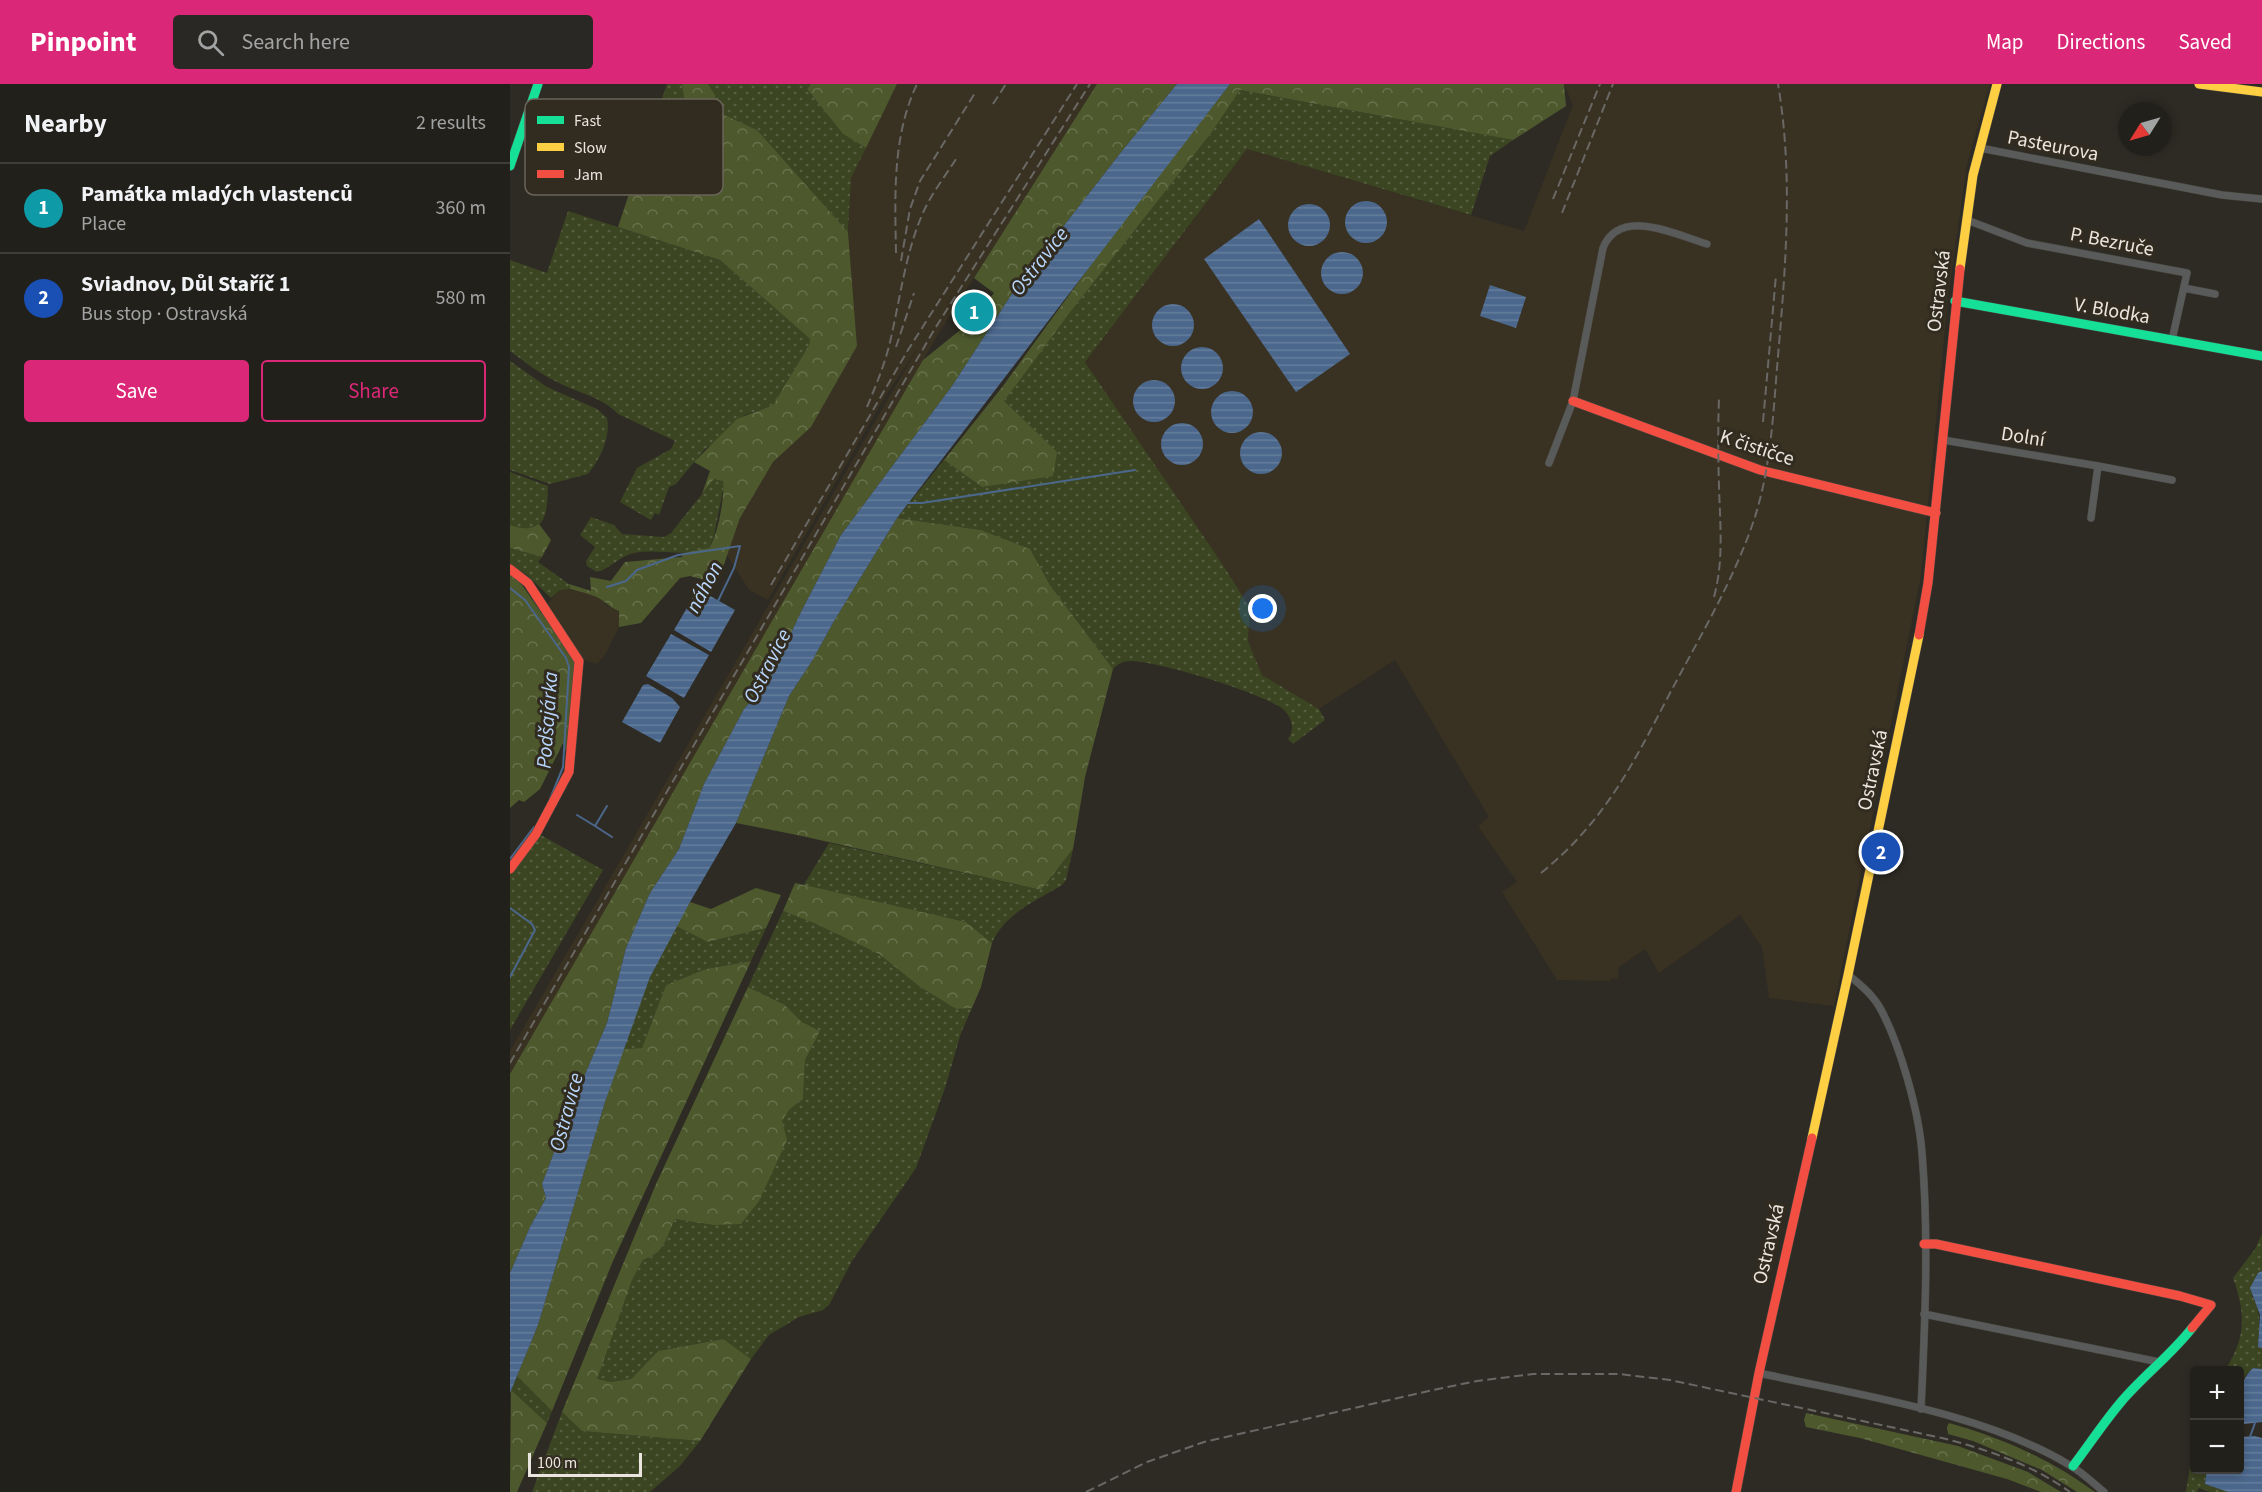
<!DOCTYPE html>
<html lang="en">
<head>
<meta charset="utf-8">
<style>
	body { margin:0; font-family:"Source Sans 3",sans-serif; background:#2a2824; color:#f1f3f6 }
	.controls { position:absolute; right:18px; bottom:18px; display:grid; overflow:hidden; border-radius:6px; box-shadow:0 3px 9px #0003 }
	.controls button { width:54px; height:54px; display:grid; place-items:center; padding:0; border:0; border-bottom:2px solid #3f3e3a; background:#22201b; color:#f1f3f6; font:30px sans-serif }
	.compass { position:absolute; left:1608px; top:18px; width:54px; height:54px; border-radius:50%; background:#22201b; box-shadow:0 3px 9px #0003; rotate:233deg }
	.scale { position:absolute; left:18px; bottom:15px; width:114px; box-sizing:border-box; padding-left:6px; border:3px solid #eae6df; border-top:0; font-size:16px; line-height:21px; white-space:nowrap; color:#eae6df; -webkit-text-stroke:4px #322c20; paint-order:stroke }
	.you { position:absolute; left:753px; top:525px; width:21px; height:21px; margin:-15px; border:4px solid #fff; border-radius:50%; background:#1a73e8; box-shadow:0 0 0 9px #1a73e833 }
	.badge { display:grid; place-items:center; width:39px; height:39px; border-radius:50%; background:#db2777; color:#fff; font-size:20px; font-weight:700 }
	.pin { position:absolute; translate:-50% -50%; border:3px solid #fff; box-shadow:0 2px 6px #0006 }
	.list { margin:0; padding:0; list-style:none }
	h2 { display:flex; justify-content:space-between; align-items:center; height:78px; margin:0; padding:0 24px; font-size:26px }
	h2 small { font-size:20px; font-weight:400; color:#a2a3a3 }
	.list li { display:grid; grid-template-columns:39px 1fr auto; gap:18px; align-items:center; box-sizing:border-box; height:90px; padding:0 24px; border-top:2px solid #3f3e3a }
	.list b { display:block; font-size:22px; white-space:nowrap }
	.list p { margin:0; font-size:20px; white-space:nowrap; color:#a2a3a3 }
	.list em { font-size:20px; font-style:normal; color:#a2a3a3 }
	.actions { display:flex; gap:12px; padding:18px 24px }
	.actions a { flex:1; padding:14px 0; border:2px solid #db2777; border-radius:6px; text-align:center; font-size:21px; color:#db2777 }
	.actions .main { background:#db2777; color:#fff }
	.icon { flex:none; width:33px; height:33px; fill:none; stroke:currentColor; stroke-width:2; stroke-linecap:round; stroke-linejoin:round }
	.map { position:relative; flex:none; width:1752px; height:1408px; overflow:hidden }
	header { display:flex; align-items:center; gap:36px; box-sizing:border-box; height:84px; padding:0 30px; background:#db2777; color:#fff }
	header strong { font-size:28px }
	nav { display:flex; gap:33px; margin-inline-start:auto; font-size:21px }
	.search { width:420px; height:54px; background:#2a2824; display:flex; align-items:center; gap:15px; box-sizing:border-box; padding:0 21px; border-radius:6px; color:#a2a3a3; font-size:22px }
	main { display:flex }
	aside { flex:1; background:#22201b }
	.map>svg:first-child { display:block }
	.built { fill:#393121 }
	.grass { fill:url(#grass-dots) }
	.forest { fill:url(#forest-crowns) }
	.water { fill:url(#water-rules) }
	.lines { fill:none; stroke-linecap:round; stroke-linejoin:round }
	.stream { stroke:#4b678c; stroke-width:2 }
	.street-casing { stroke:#4b4843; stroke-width:8 }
	.fast-casing { stroke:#4b4843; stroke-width:10 }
	.slow-casing { stroke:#4b4843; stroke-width:10 }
	.jam-casing { stroke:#4b4843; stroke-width:10 }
	.street { stroke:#595b5a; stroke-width:7 }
	.fast { stroke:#16e098; stroke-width:9 }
	.slow { stroke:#ffcf43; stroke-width:9 }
	.jam { stroke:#f24e42; stroke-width:9 }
	.rail { stroke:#696865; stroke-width:2; stroke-dasharray:9 4.5; stroke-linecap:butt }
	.labels { text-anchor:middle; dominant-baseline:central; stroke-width:6; stroke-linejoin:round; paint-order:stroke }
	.street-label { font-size:20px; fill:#eae6df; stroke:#322c20 }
	.water-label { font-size:21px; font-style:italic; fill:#b8d6fc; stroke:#322c20 }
	.key { fill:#322c20; stroke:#696459; stroke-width:1.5 }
	.key-label { font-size:16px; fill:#eae6df }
</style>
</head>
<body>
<header>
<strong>Pinpoint</strong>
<div class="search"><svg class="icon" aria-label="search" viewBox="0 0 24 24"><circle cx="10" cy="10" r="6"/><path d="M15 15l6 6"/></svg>Search here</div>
<nav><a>Map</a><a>Directions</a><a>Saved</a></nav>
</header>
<main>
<aside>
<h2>Nearby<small>2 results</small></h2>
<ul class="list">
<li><span class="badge" style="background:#0f9aa8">1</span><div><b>Památka mladých vlastenců</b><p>Place</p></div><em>360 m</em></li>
<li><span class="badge" style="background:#1a4fb4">2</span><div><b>Sviadnov, Důl Staříč 1</b><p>Bus stop · Ostravská</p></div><em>580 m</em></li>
</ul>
<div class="actions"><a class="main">Save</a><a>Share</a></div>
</aside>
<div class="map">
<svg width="1752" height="1408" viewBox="0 0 1752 1408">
	<defs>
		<pattern id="grass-dots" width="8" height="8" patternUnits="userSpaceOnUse" patternTransform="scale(1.5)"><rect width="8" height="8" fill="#3c4522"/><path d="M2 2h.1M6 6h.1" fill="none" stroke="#586042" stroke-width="1.8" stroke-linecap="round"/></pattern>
		<pattern id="forest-crowns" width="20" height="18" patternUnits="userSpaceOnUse" patternTransform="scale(1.5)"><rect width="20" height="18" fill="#4d592d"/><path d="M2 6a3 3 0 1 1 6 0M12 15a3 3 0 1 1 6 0" fill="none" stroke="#67714b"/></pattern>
		<pattern id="water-rules" width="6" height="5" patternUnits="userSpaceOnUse" patternTransform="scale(1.5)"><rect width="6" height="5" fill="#4b678c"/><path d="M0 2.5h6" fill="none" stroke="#657d9c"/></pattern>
	</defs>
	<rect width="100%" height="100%" fill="#2e2b24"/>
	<path class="built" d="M387 0H587L429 249 0 990V967L407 265 376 311 258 516 239 506 217 471 230 434 263 378 301 343 347 262 338 148 341 94Z
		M1054 0H1480L1457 80 1438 213 1411 492 1324 922 1259 914 1252 863 1230 831 1149 889 1135 865 1109 883 1108 895 1101 894 1100 897 1047 896 992 808 1007 798 968 742 979 733 885 576 809 625 752 591 738 557 740 524 715 484 575 278 737 65 1014 147 1063 21Z
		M56 505 81 510 93 517 96 521 110 527 109 543 95 571 87 580 71 575 36 521 50 506Z"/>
	<path class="grass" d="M157 0H172L176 26 159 59 143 71 134 84 127 86Z
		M198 0H301L297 5 333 50 356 64 341 94 338 148 247 46 208 28 205 11Z
		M730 6 1003 56 980 72 961 131 737 65 575 278 715 484 740 524 738 557 752 591 809 625 815 636 783 660 778 655C785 645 782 634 774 626 757 610 642 575 619 577 613 577 608 580 603 585L540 501 520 465 471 446 387 434 434 376 472 403 511 336 493 317 558 231 702 48Z
		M58 127 210 176 300 255 299 261 263 321 235 331 205 359 195 365 166 400 159 403 149 431 145 429 141 436 110 418 127 384 161 365 165 357 108 330C93 313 67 309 47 298 30 290 15 278 0 267V176L37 189Z
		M0 277 37 303 87 325 97 334C101 353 90 376 78 390L40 400 0 386Z
		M0 388 38 402C37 430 37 453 0 441Z
		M208 394 213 396 214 401 204 452 199 464C174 474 150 464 124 469 110 472 101 484 87 488L77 482 76 477 85 463 70 451 81 433 104 441 112 450 154 453 161 449 204 395Z
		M0 464 32 473 28 478 59 500 60 505 50 506 41 514 16 490 0 480Z
		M29 750 93 786 0 946V789Z
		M319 759 531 806 563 765 556 796 552 801C526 817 495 829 482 859L456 838 293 802Z
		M273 827 306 840 369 870 410 903 446 925 462 924 451 949 435 1004 406 1084 342 1177 319 1221 313 1226 289 1233 259 1251 241 1275 212 1255 148 1267 121 1295 100 1298 86 1296 122 1196 133 1176C154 1170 157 1153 165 1135L203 1141 279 1026 293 1015 295 976 310 947 292 938 275 921 238 903Z
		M166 842 199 858 256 844 241 877 196 885 156 901 132 964 113 965 140 892Z
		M1752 1150V1187L1748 1189 1742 1212C1752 1227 1749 1245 1748 1263L1752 1264V1285L1743 1284 1735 1292 1730 1307V1286H1715C1736 1254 1736 1230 1723 1194L1745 1165Z
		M7 1292 42 1327 37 1339 1 1306Z
		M52 1328 72 1347 190 1357 170 1382 140 1408H22Z
		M1684 1356V1386H1697L1695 1400 1718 1408H1700L1689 1404 1687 1408H1676Z"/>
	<path class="forest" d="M172 0H198L205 11 208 28 247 46 338 148 347 262 301 343 263 378 230 434 211 489 198 497 180 492 170 494 131 539 109 543V527C100 523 100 522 93 517 84 510 70 508 60 505L59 500 81 507 80 493 101 497 115 478 172 473 173 469 199 464C208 451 215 412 213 397L204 395 192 410 200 387 184 378 227 335 263 321 299 261 300 255 210 176 108 143 127 86 134 84 143 71 159 59 176 27Z
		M301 0H387L356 64 333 50 297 5Z
		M587 0H667L612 67 507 202 442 302 331 451 292 526 257 600 234 625 194 700 169 765 140 809 116 864 97 939 64 1016 32 1100 36 1114 20 1143 0 1189V990L413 276 459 239 484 209 464 194Z
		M720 0H1054L1056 22 1003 56 730 6 702 48 558 231 494 317 547 368 543 392 472 403 434 376 493 302 607 145Z
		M387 434 471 446 520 465 540 501 603 585 575 693 563 765 531 806 292 752 226 739 279 612 302 577 324 537Z
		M29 440 41 456 32 473 0 464V441C11 444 19 447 29 440Z
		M0 489 12 501 63 574 65 580 58 673 53 659 30 705 14 718 9 716 0 724Z
		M285 799 456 838 482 859 471 903 462 924 446 925 410 903 369 870 306 840 273 827Z
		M246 804 271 811 256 844 198 858 166 842 180 818 201 825Z
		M241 877 103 1177 42 1327 7 1292 28 1241 95 1018 113 965 132 964 156 901 196 885Z
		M238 903 275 921 292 938 310 947 295 976 293 1015 279 1026 272 1037 277 1056 249 1117 231 1140 203 1141 165 1135C156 1154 155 1169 133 1176L122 1196 87 1295 100 1298 121 1295 148 1267 213 1255 241 1275 190 1357 72 1347 52 1328 146 1100Z
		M1 1306 37 1339 7 1408H0Z
		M1296 1329 1448 1362 1518 1388 1551 1408H1531L1497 1395 1350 1354 1296 1343 1294 1336Z
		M1439 1339C1492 1354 1540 1375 1585 1408H1567L1532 1386 1463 1357 1438 1350 1437 1343Z"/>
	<path class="water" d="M667 0H720L387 434 324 537 302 577 279 612 226 739 180 818 140 893 95 1018 28 1241 0 1309V1189L20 1143 36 1114 32 1100 64 1016 97 939 116 864 140 809 169 765 194 700 234 625 257 600 292 526 331 451 442 302 507 202 612 67Z
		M835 138a21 21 0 1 1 42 0a21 21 0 1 1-42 0Z
		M778 141a21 21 0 1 1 42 0a21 21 0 1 1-42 0Z
		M749 135 840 270 786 308 694 175Z
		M811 189a21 21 0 1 1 42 0a21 21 0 1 1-42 0Z
		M980 201 1016 213 1006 244 970 232Z
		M642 241a21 21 0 1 1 42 0a21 21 0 1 1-42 0Z
		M671 284a21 21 0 1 1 42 0a21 21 0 1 1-42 0Z
		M623 317a21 21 0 1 1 42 0a21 21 0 1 1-42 0Z
		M701 328a21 21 0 1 1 42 0a21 21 0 1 1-42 0Z
		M651 360a21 21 0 1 1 42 0a21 21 0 1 1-42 0Z
		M730 369a21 21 0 1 1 42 0a21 21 0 1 1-42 0Z
		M188 505 225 526 201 568 164 546Z
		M161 550 199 571 174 614 136 592Z
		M138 600 162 614 170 623 150 659 112 638 133 601Z
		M1752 1187V1264L1748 1263 1750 1231 1740 1204 1748 1189Z
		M1743 1284 1752 1285V1338L1734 1340 1730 1338C1729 1317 1727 1299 1743 1284Z
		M1745 1352 1752 1354V1408H1718L1695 1400 1697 1386H1730V1353Z"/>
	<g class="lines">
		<path class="stream" d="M397 419H412L625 386
			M97 503 116 497 127 486 168 471 230 462 224 484 208 517
			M0 504 15 516 56 574 59 583 53 683 40 715
			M97 722 85 742 102 753
			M67 731 85 742
			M0 775 24 743
			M0 824 22 840 25 846 0 893
			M1740 1353 1746 1336"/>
		<defs>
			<path id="street" d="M1470 64 1712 111 1752 115
				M1457 136 1517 159 1677 189 1662 256
				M1674 204 1705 210
				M1433 356 1588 382 1581 434
				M1039 379 1063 317 1093 164C1110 122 1167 151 1197 160
				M1588 382 1662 396
				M1338 891C1350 900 1363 911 1370 924 1390 960 1409 1028 1412 1069 1419 1154 1415 1241 1411 1325
				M1414 1230 1649 1278
				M1249 1289C1348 1311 1475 1329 1561 1382 1573 1389 1583 1399 1594 1408"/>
			<path id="fast" d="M0 82 28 0
				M1445 217 1752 272
				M1563 1382C1579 1361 1594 1338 1611 1318 1633 1292 1661 1271 1682 1244"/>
			<path id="slow" d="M1689 0 1752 8
				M1450 185 1463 91 1487 0
				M1302 1054 1338 891 1409 551"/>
			<path id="jam" d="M1063 317 1250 386 1426 429
				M0 485 18 499 69 577 59 688 26 750 0 785
				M1409 551 1418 499 1450 185
				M1414 1160H1426L1670 1212 1701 1221 1682 1244
				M1226 1408 1249 1289 1302 1054"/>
		</defs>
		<use href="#street" class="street-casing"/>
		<use href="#fast" class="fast-casing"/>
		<use href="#slow" class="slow-casing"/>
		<use href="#jam" class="jam-casing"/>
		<use href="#street" class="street"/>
		<use href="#fast" class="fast"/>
		<use href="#slow" class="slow"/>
		<use href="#jam" class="jam"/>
		<path class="rail" d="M483 20 496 0
			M1043 115 1090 0
			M1052 129 1103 0
			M386 169C385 112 382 53 407 0
			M391 177 400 125 410 97 465 9
			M386 263 404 209
			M357 323C366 301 375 280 380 258 390 216 395 171 412 131 421 110 436 91 448 72
			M1253 338 1266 191
			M261 501 398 266 567 0
			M1204 513C1214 476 1210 440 1209 402 1208 372 1208 343 1209 313
			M1031 789C1094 738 1122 682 1159 611 1189 554 1223 498 1244 436 1260 387 1263 335 1267 284 1275 190 1284 94 1268 0
			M0 979 424 246 580 0
			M576 1408 637 1378 694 1358 928 1305 967 1297 1023 1290H1109L1160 1296 1432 1354C1476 1365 1523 1381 1560 1408"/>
	</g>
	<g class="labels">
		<g class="street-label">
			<text transform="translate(1543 62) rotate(11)">Pasteurova</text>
			<text transform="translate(1602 158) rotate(11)">P. Bezruče</text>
			<text transform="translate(1429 207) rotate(-83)">Ostravská</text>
			<text transform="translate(1602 227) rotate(10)">V. Blodka</text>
			<text transform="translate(1513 353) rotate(9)">Dolní</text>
			<text transform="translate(1247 364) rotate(18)">K čističce</text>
			<text transform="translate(1363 686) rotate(-78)">Ostravská</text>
			<text transform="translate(1259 1160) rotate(-77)">Ostravská</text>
		</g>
		<g class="water-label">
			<text transform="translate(529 177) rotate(-52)">Ostravice</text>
			<text transform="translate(194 503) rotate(-62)">náhon</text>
			<text transform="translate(257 582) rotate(-63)">Ostravice</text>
			<text transform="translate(37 636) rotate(-86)">Podšajárka</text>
			<text transform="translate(56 1028) rotate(-75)">Ostravice</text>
		</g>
	</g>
	<rect x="15" y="15" width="198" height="96" rx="9" class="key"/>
	<rect x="27" y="32" width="27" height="8" fill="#16e098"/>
	<rect x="27" y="59" width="27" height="8" fill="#ffcf43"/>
	<rect x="27" y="86" width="27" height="8" fill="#f24e42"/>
	<g class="key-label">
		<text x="64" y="42">Fast</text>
		<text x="64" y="69">Slow</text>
		<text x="64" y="96">Jam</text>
	</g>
</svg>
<div class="controls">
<button>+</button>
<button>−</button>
</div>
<svg class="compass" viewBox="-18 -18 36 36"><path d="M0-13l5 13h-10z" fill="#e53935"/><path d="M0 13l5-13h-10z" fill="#a2a3a3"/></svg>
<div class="scale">100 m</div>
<div class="you"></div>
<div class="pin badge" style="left:464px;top:228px;background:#0f9aa8">1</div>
<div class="pin badge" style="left:1371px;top:768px;background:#1a4fb4">2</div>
</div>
</main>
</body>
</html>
